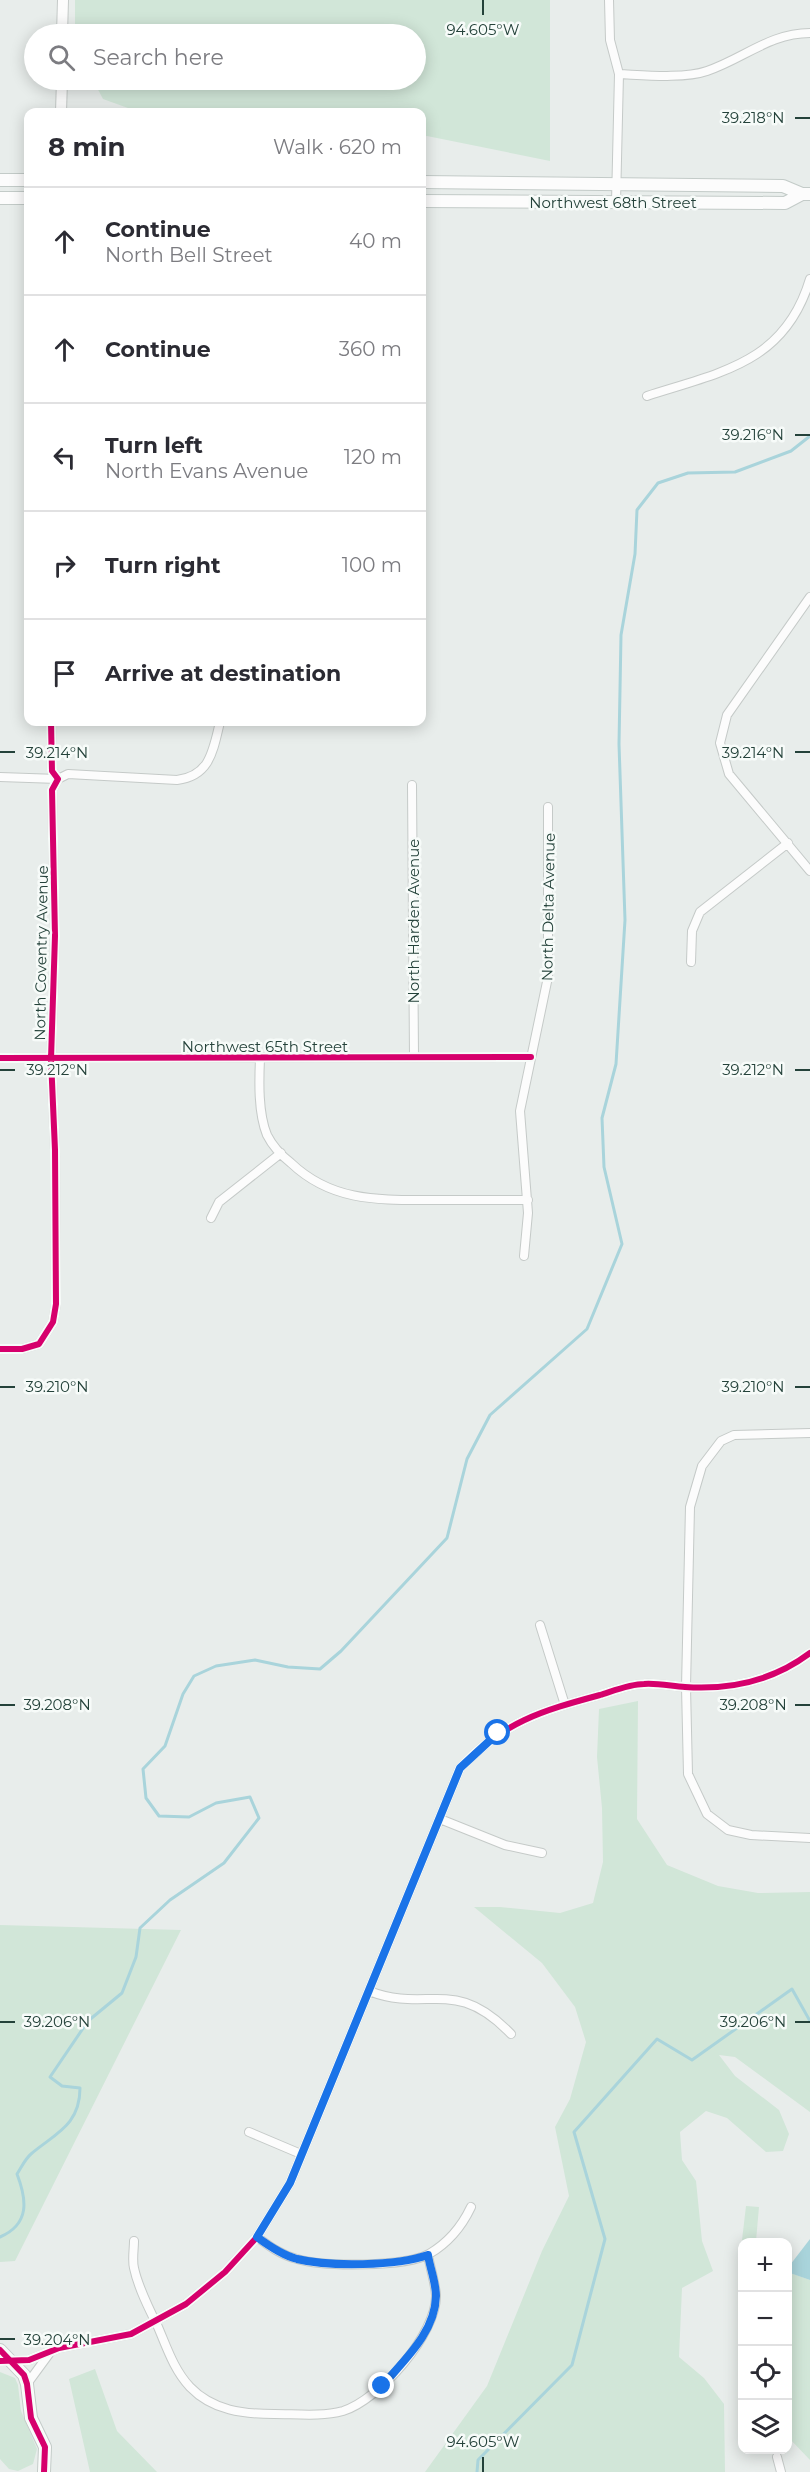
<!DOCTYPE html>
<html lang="en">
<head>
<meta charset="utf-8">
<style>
	body { margin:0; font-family:Montserrat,sans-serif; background:#f7f7f7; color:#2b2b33 }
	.controls { position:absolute; right:18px; bottom:18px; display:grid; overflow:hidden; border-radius:12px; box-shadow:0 3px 15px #0003 }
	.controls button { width:54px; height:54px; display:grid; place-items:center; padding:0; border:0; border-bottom:2px solid #e1e1e2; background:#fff; color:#2b2b33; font:30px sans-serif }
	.stop { position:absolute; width:18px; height:18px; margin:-14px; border:4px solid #1a73e8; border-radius:50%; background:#fff }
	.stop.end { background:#1a73e8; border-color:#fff; box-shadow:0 2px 6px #0008 }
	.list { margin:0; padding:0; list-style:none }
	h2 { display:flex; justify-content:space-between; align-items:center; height:78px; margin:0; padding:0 24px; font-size:26px }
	h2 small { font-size:20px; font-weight:400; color:#7c7c81 }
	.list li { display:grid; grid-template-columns:39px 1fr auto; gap:18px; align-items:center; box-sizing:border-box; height:108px; padding:0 24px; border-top:2px solid #e1e1e2 }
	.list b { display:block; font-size:22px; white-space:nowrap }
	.list p { margin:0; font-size:20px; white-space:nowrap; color:#7c7c81 }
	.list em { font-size:20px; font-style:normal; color:#7c7c81 }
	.icon { flex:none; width:33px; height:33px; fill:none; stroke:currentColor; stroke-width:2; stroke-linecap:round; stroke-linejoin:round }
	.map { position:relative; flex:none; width:810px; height:2472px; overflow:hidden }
	.search { position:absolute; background:#fff; box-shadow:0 3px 15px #0003; left:24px; top:24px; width:402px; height:66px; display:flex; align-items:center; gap:15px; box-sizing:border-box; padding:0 21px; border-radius:33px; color:#7c7c81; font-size:22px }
	.panel { position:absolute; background:#fff; box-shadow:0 3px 15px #0003; left:24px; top:108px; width:402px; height:618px; border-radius:12px }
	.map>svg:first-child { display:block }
	.green { fill:#d1e6d8 }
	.water { fill:#a9d4db }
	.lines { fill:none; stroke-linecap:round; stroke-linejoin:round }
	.stream { stroke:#a9d4db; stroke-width:3 }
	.minor-casing { stroke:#c5cac8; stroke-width:10 }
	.tertiary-casing { stroke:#c5cac8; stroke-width:12 }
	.secondary-casing { stroke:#c3cbc8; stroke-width:14 }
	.minor { stroke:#fcfcfc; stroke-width:8 }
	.tertiary { stroke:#fcfcfc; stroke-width:10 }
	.secondary { stroke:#fcfcfc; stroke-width:12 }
	.cycleway-casing { stroke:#f7fbf9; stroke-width:10 }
	.cycleway { stroke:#d6006c; stroke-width:6 }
	.route { stroke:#1a73e8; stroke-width:8 }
	.ticks { fill:none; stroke:#24423a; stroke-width:2 }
	.labels { text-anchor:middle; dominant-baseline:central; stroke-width:5; stroke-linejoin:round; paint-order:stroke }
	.street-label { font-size:15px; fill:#24423a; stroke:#f7fbf9 }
	.ticks-label { font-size:15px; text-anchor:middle; fill:#24423a; stroke:#f7fbf9; stroke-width:5; stroke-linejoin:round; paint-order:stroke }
</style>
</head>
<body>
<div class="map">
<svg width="810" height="2472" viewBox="0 0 810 2472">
	<rect width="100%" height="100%" fill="#e8edeb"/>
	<path class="green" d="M75 0H550V161L427 136 422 137V112H139L103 99 93 80H416V34H75Z
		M638 1701 637 1819 667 1865 718 1886 758 1893 810 1892V2112L735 2057 719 2055 735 2076 779 2110 789 2134 783 2151 766 2152 727 2118 706 2111 680 2132 682 2160 696 2181 702 2241 713 2271 682 2288 679 2357 704 2378 724 2404 725 2472H425L487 2386 542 2251 569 2196 555 2127 570 2099 586 2042 575 2007 542 1963 474 1907H500L560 1913 593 1903 603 1862 602 1808 597 1757 599 1709Z
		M0 1925 181 1930 15 2261 0 2262Z
		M746 2206 759 2207 756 2241 742 2240Z
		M788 2272 810 2280V2460L788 2437Z
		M95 2369 117 2431 157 2472H90L69 2379Z
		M0 2372 15 2378 18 2385 21 2411 37 2449 33 2464 18 2471 9 2469 0 2459Z"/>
	<path class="water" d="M810 2239V2280L790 2273V2265Z"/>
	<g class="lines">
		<path class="stream" d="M0 2237C30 2224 27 2200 17 2174 21 2168 25 2159 31 2154 54 2134 80 2126 80 2088L62 2086 50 2077 88 2021 122 1993 136 1957 140 1928 170 1900 224 1863 259 1818 250 1797 216 1803 189 1817 159 1816 146 1798 143 1769 165 1746 183 1694 194 1676 216 1666 255 1660 288 1667 320 1669 341 1651 447 1538 467 1459 490 1415 587 1329 622 1244 604 1167 602 1118 616 1064 625 920 619 744 621 635 635 554 637 510 658 483 688 473 735 472 791 451 810 436
			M477 2472 478 2460 572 2365 605 2239 574 2132 657 2039 692 2060 792 1989 810 2021"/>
		<defs>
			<path id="minor" d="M609 0 610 40 619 74 616 202
				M619 74C643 75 684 79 707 71 743 59 770 33 810 33
				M647 396C721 372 785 363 810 279
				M810 597 727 715 720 743 729 774 810 871
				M0 777 58 779 68 774 177 780C210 776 213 751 220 722
				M412 785 414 1057
				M691 962 692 931 700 912 788 843
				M0 1058 531 1057
				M260 1058C259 1081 258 1113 267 1135 272 1145 282 1156 291 1163 332 1202 379 1200 432 1200 464 1200 496 1200 528 1200
				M211 1218 219 1202 281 1153
				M524 1256 528 1213 520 1111 548 977V807
				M0 1349H22L39 1344 53 1322 56 1304 55 1150 51 1059 55 936 52 790 58 779 52 771 51 722
				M810 1433 734 1435 721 1441 702 1466 690 1507 686 1687 688 1774 707 1814 728 1830 751 1835 810 1838
				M540 1625 565 1705
				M440 1819 505 1845 542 1853
				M369 1991C428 2014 454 1975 511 2034
				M249 2132 301 2154
				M257 2237C269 2246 281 2255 297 2259 324 2267 405 2267 429 2254 448 2243 462 2226 471 2207
				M134 2241C134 2249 132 2260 134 2268 138 2287 149 2309 158 2327 167 2348 174 2370 190 2387 213 2411 244 2414 274 2414 296 2414 321 2417 343 2411 379 2400 437 2334 436 2295 435 2282 430 2267 428 2255
				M0 2361 29 2360 59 2348 131 2334 186 2304 225 2272 257 2237 290 2183 460 1768C503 1722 541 1711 600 1695 613 1691 630 1684 644 1684 657 1683 671 1686 685 1687 730 1690 773 1681 810 1653
				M27 2384 49 2354
				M777 2457 781 2472"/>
			<path id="tertiary" d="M62 34 63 0
				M61 112 62 80"/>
			<path id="secondary" d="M0 180H28
				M422 182 783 186 802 194
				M0 198H28
				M422 201 785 203 802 194H810
				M0 2350 24 2375 27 2384 31 2418 45 2447 44 2472"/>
		</defs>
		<use href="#minor" class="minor-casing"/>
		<use href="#tertiary" class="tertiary-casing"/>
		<use href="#secondary" class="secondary-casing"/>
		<use href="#minor" class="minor"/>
		<use href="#tertiary" class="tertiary"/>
		<use href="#secondary" class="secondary"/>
		<defs>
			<path id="cycleway" d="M0 1058 531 1057
				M0 1349H22L39 1344 53 1322 56 1304 55 1150 51 1059 55 936 52 790 58 779 52 771 51 722
				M0 2350 24 2375 27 2384 31 2418 45 2447 44 2472
				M0 2361 29 2360 59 2348 131 2334 186 2304 225 2272 257 2237 290 2183 460 1768C503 1722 541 1711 600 1695 613 1691 630 1684 644 1684 657 1683 671 1686 685 1687 730 1690 773 1681 810 1653"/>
		</defs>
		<use href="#cycleway" class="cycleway-casing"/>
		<use href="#cycleway" class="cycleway"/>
	</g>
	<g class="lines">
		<path class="route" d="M382 2386C404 2360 435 2333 436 2296 436 2283 430 2268 428 2255 396 2266 330 2267 297 2259 282 2255 269 2246 257 2237L290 2183 460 1768 498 1733"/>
	</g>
	<path class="ticks" d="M483 0V15M795 118H810M795 435H810M0 752H15M795 752H810M0 1070H15M795 1070H810M0 1387H15M795 1387H810M0 1705H15M795 1705H810M0 2022H15M795 2022H810M0 2339H15M483 2457V2472"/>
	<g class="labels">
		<g class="street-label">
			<text x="613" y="202">Northwest 68th Street</text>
			<text transform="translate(548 907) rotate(-89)">North Delta Avenue</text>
			<text transform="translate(413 921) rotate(-90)">North Harden Avenue</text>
			<text transform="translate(41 953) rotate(-89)">North Coventry Avenue</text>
			<text x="265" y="1046">Northwest 65th Street</text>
		</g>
	</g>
	<g class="ticks-label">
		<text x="483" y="35">94.605°W</text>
		<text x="753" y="123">39.218°N</text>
		<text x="753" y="440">39.216°N</text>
		<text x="57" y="758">39.214°N</text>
		<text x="753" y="758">39.214°N</text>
		<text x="57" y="1075">39.212°N</text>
		<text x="753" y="1075">39.212°N</text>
		<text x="57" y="1392">39.210°N</text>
		<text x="753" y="1392">39.210°N</text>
		<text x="57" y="1710">39.208°N</text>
		<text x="753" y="1710">39.208°N</text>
		<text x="57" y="2027">39.206°N</text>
		<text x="753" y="2027">39.206°N</text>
		<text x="57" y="2345">39.204°N</text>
		<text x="483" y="2447">94.605°W</text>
	</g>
</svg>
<div class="controls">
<button>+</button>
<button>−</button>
<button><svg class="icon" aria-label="locate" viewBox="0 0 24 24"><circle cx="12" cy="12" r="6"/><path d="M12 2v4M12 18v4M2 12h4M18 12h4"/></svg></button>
<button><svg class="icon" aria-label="layers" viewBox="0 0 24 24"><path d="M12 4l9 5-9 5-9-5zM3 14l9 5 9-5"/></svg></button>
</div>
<div class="stop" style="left:498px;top:1733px"></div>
<div class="stop end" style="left:382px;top:2386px"></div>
<div class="search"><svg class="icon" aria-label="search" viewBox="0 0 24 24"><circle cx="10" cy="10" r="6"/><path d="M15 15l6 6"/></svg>Search here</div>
<section class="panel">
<h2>8 min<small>Walk · 620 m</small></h2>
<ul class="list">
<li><svg class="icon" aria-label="ahead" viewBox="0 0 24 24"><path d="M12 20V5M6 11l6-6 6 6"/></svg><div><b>Continue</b><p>North Bell Street</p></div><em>40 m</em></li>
<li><svg class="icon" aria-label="ahead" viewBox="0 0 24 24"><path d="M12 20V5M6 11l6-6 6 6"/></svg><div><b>Continue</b></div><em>360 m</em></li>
<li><svg class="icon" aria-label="left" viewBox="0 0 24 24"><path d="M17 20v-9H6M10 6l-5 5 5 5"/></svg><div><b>Turn left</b><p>North Evans Avenue</p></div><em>120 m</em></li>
<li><svg class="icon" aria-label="right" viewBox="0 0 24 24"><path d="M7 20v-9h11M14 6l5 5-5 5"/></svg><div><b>Turn right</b></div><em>100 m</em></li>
<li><svg class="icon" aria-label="arrive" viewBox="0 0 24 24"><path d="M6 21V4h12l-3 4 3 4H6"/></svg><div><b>Arrive at destination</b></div></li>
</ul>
</section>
</div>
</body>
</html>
